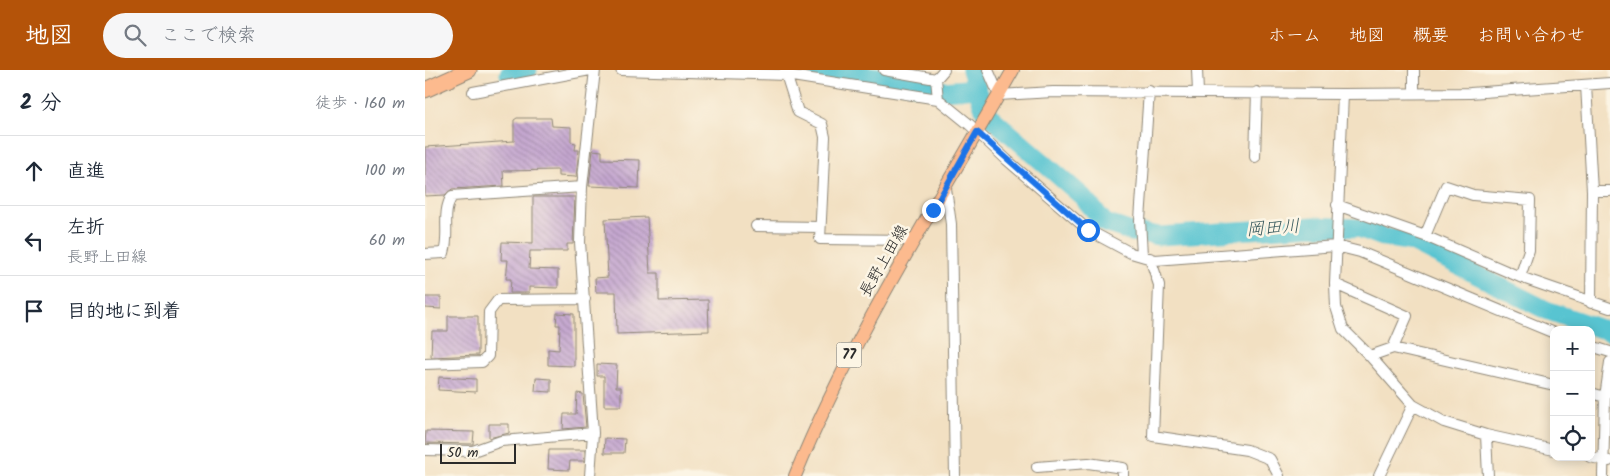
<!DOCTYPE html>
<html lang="ja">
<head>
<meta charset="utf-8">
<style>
	body { margin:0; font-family:Kalam,"Klee One",sans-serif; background:#f6f6f7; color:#1f2937 }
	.controls { position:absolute; right:15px; bottom:15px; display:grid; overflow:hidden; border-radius:10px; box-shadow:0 2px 12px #0003 }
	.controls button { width:45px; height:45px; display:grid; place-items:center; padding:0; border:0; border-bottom:1px solid #e0e1e3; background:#fff; color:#1f2937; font:25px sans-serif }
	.scale { position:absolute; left:15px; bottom:12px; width:76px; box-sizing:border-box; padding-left:5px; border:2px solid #2b2b2b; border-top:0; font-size:14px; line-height:18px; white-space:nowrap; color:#2b2b2b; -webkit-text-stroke:4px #fcf5e5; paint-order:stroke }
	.stop { position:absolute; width:15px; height:15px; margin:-11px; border:4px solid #1a73e8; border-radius:50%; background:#fff }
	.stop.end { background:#1a73e8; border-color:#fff; box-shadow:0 1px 5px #0008 }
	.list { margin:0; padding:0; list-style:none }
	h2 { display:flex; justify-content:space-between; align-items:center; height:65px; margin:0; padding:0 20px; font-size:21px }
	h2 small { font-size:16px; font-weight:400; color:#747a83 }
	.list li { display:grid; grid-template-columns:32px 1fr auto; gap:15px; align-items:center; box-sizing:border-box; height:70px; padding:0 20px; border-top:1px solid #e0e1e3 }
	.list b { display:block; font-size:19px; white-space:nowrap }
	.list p { margin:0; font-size:16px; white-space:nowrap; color:#747a83 }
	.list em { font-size:16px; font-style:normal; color:#747a83 }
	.icon { flex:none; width:28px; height:28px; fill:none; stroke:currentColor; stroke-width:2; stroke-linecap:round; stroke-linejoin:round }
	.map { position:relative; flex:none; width:1185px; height:406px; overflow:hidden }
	header { display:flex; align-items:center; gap:30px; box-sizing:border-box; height:70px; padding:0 25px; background:#b45309; color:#fff }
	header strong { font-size:24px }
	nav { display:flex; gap:28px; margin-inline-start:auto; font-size:18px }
	.search { width:350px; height:45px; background:#f6f6f7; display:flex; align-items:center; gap:12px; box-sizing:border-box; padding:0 18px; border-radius:28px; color:#747a83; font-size:19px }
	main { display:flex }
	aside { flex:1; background:#fff }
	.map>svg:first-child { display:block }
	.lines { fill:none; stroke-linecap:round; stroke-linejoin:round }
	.river { stroke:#58c4d1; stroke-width:19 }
	.building { fill:url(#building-back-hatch) }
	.minor-casing { stroke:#8e8676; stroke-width:12 }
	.major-casing { stroke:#8e8676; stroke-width:14 }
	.highway-casing { stroke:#8e8676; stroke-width:17 }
	.minor { stroke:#fff; stroke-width:10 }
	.major { stroke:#fcba8e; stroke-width:12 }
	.highway { stroke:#fcba8e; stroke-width:15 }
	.route { stroke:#1a73e8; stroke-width:6 }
	.labels { text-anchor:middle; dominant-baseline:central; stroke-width:5; stroke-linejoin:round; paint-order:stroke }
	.shield { fill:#fcf5e5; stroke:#6a6863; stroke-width:1 }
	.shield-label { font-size:15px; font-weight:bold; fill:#2b2b2b }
	.street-label { font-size:16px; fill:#2b2b2b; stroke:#fcf5e5 }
	.water-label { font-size:18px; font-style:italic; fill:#38595d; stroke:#fcf5e5 }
</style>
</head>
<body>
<header>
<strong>地図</strong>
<div class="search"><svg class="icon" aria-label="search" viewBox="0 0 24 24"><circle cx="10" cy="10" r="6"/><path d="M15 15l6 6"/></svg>ここで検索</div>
<nav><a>ホーム</a><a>地図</a><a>概要</a><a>お問い合わせ</a></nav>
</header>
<main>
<aside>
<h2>2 分<small>徒歩 · 160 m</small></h2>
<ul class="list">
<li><svg class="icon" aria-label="ahead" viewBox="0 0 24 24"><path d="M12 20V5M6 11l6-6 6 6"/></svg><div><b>直進</b></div><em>100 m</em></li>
<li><svg class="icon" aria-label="left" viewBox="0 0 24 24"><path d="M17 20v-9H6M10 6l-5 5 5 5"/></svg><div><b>左折</b><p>長野上田線</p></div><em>60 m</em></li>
<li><svg class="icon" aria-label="arrive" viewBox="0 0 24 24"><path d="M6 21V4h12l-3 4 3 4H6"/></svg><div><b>目的地に到着</b></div></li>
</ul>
</aside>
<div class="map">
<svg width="1185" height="406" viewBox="0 0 1185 406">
	<defs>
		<pattern id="building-back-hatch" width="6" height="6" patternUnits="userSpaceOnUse" patternTransform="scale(1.25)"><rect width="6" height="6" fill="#c5a7d0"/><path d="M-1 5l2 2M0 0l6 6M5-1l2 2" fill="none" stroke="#a088a9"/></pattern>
	</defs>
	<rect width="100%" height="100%" fill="#fcf5e5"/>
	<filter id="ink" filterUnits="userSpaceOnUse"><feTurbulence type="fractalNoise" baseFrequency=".02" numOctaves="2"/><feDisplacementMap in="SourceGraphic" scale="10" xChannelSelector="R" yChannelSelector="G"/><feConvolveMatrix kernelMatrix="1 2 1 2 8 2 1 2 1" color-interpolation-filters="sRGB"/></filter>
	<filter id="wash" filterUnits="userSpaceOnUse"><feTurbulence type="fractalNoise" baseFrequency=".0096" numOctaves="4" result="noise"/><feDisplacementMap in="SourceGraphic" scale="20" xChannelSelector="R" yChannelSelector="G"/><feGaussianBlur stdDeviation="1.12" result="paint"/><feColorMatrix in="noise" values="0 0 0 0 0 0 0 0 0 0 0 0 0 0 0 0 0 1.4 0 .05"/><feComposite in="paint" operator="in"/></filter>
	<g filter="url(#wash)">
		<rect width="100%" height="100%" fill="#f2e0c2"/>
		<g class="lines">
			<path class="river" d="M388 0 452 7 519 21 551 18
				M546 0 560 42 658 127 680 153 707 162 735 166 889 156 934 158 958 167 987 172 1121 240 1185 262
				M84 4 103 0"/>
		</g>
		<g id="blocks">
			<path class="building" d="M92 48H126L127 56 146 57V72L151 73 150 80H154L151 107 133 106V100L78 101 79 116 27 119 20 125 0 126V77L89 71V50Z
				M168 80 177 81V89L215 90 214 118 164 116Z
				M108 127H150L148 174H142V181H105L104 199 133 200V218L104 217V223H85L86 209H81L83 190H76L77 172 108 173Z
				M222 147 225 203H234V231L283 230 284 261 192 264 191 222H171L170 208 183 207 180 149Z
				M0 227H16V239L0 238Z
				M132 243 149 244V296L123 295V279L134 280 135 255H131Z
				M23 246H53V285L6 287 7 261H23Z
				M172 294 192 295 191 317H196V336H179V306H172Z
				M14 307 51 309V322L13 320Z
				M111 308 126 309V322L110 321Z
				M152 323 158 324 161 357 138 359 139 344H151Z
				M64 354H84V363L64 368Z
				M1 361 49 362 48 374 0 373Z
				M180 368 200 369 199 383H179Z
				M124 380H160L159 391H145L144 400 123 399Z"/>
		</g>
	</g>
	<g filter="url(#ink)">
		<use href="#blocks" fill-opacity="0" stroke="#8e8676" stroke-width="1"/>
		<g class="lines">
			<defs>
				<path id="minor" d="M196 0 361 5 513 29 545 55 582 90 663 160 706 183 730 190 911 176 935 182 1129 263
					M459 0 511 9
					M563 0 574 25 628 22 918 24 1045 23 1185 13
					M772 0 773 22
					M989 0V23
					M360 1 373 42 397 54 400 67 395 169 489 170
					M1161 15 1167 121 1166 233
					M48 22 165 0
					M918 24 910 214 911 237 918 259 945 286 988 335 1019 352 1061 365 1129 380
					M513 29 511 9 519 0
					M830 87 832 22
					M521 119 526 154 530 406
					M1167 121H1185
					M912 135 1000 166 1095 207 1185 238
					M331 156 395 157
					M1000 166 1021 116 1048 125 1105 130 1104 180 1095 207
					M0 184 19 183C25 164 16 143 27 126L157 117
					M717 185 715 150 724 21
					M725 188 734 215 728 366 822 380 845 389 854 406
					M910 214 982 246 968 278
					M1166 276 1185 282
					M945 286 968 278 1129 315
					M0 294 57 292 63 286 64 242 73 230 160 229
					M1166 323 1180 327
					M1061 365 1063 406
					M0 380 48 381 76 371 168 363
					M1165 387 1184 391
					M612 397 663 393 698 398V406
					M165 406 168 363 155 172 157 117 170 0
					M954 406 988 335
					M1178 406 1180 327 1185 292"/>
				<path id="major" d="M370 406C429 262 512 134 588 0"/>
				<path id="highway" d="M0 20 44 0"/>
			</defs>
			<use href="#minor" class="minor-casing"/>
			<use href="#major" class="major-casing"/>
			<use href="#highway" class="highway-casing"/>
			<use href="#minor" class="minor"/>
			<use href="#major" class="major"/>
			<use href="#highway" class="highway"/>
		</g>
	</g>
	<g class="lines" filter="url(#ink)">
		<path class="route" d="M508 140 552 62 663 160"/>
	</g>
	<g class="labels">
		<rect class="shield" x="411.5" y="272.5" width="25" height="25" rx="4"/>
		<g class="shield-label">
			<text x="424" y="285">77</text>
		</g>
		<g class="street-label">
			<text transform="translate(459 191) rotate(-60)">長野上田線</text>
		</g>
		<g class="water-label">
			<text transform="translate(848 159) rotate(-4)">岡田川</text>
		</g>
	</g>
</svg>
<div class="controls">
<button>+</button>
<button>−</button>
<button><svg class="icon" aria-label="locate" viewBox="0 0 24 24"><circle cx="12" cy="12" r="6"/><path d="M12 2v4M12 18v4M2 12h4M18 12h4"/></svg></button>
</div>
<div class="scale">50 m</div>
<div class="stop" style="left:663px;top:160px"></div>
<div class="stop end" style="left:508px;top:140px"></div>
</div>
</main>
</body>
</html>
